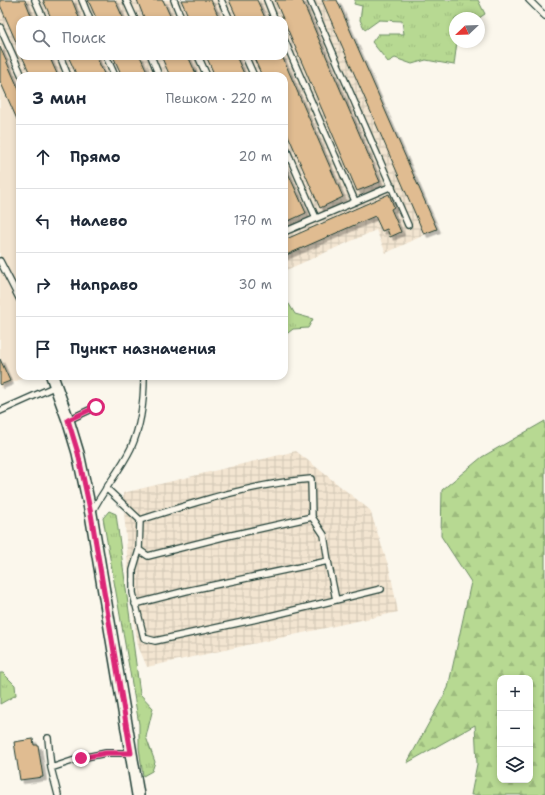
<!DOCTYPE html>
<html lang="ru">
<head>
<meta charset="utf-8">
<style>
	body { margin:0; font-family:"Shantell Sans",sans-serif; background:#f2f2f3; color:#1f2937 }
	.controls { position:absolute; right:12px; bottom:12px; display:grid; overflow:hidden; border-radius:8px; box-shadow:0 2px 6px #0003 }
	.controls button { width:36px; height:36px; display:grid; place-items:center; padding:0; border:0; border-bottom:1px solid #e0e1e3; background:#fff; color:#1f2937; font:20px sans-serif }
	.compass { position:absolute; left:449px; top:12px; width:36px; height:36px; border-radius:50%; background:#fff; box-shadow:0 2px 6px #0003; rotate:247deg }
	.stop { position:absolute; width:12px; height:12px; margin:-9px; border:3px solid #db2777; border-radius:50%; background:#fff }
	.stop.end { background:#db2777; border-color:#fff; box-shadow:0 1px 4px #0008 }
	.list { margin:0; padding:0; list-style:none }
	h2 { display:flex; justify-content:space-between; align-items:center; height:52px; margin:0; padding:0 16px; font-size:17px }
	h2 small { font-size:13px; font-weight:400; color:#747a83 }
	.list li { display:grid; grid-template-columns:26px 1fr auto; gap:12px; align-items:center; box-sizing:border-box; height:64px; padding:0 16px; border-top:1px solid #e0e1e3 }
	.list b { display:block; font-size:15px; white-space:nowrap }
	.list em { font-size:13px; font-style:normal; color:#747a83 }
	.icon { flex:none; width:22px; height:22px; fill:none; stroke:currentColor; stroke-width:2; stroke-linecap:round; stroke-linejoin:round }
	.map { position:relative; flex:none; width:545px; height:795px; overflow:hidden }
	.search { position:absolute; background:#fff; box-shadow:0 2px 6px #0003; left:16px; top:16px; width:272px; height:44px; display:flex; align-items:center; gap:10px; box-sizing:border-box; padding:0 14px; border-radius:12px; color:#747a83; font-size:15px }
	.panel { position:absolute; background:#fff; box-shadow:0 2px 6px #0003; left:16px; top:72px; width:272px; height:308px; border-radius:12px }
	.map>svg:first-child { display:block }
	.built { fill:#f3e5d1 }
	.industrial { fill:url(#industrial-grid); fill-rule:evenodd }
	.grass { fill:url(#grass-tufts); stroke:#6b8b63 }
	.forest { fill:url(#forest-firs); stroke:#6b8b63; fill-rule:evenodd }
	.building { fill:#e0bc91; stroke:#1f3d34; filter:url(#shadow) }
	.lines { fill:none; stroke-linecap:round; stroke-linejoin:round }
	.lane-casing { stroke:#1f3d34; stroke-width:8 }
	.street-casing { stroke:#1f3d34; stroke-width:14 }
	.lane { stroke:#fbf7ec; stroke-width:5.5 }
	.street { stroke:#fbf7ec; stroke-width:11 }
	.route { stroke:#db2777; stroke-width:5 }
</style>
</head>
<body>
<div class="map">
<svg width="545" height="795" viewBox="0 0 545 795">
	<defs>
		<pattern id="industrial-grid" width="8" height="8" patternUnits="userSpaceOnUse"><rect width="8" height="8" fill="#f3e5d1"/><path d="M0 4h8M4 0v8" fill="none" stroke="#d0c5b4"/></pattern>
		<pattern id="grass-tufts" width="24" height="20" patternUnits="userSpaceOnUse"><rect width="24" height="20" fill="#b7d992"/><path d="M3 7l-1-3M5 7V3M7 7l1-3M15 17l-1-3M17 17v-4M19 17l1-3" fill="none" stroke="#9dbb7e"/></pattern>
		<pattern id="forest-firs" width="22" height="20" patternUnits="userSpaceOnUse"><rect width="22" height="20" fill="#b7d992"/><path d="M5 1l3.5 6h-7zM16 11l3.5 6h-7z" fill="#9dbb7e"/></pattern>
		<filter id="shadow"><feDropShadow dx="3.5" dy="3.5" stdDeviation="0" flood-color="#0004"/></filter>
	</defs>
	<rect width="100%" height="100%" fill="#fbf7ec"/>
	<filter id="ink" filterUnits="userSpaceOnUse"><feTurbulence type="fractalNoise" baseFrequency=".025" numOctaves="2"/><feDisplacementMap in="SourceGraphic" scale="8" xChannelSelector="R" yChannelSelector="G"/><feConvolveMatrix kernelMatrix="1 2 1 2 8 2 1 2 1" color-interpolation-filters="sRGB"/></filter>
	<g filter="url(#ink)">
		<path class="built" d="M0 81 20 126V376H28L0 388Z"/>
		<path class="industrial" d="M0 0H337L437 229 386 253 376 230 284 271V76H20V126L0 81ZM20 20H284V56H20Z
			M296 451 370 510 390 571 398 612 147 667 138 646 129 585 123 493Z"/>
		<path class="grass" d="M355 0H478L485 14 479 18H455V42H457L454 65 426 60 412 64 395 58 388 62 372 42 378 34H404L402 21 379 20 365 30 360 20 362 6 354 4Z
			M284 302 289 304 295 314 313 319 308 328 293 329 284 336Z
			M109 511 116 514 140 694 153 708 146 737 155 762 152 771 143 776 139 748V724L103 518Z
			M0 673H3L15 685 16 695 0 704Z"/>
		<path class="forest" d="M545 421V795H471L477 764 475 725 407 763 448 688 471 582 441 536 442 490 482 457ZM500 678H530V780H500Z"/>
		<path class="building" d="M0 0H25L33 20H20V51L0 5Z
			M43 0H72L80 20H52Z
			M88 0H115L124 20H97Z
			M137 0H163L172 20H145Z
			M181 0H211L220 20H190Z
			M229 0H257L266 20H238Z
			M275 0H302L380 182 357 191Z
			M322 0H337L437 229 424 234Z
			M0 47 20 92V126L0 81Z
			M22 56H49L58 76H31Z
			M68 56H96L105 76H77Z
			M113 56H140L149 76H122Z
			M161 56H188L197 76H170Z
			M206 56H236L245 76H215Z
			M253 56H282L343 197 320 208 284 126V76H262Z
			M284 164 306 213 284 223Z
			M389 194 394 207 391 209 401 232 390 237 387 229 382 231 375 216 284 256V240Z
			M0 359 10 381 0 385Z
			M33 739 34 745H38L43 777 20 780 14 742Z"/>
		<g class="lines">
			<defs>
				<path id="lane" d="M35 0 44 20
					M82 0 90 20
					M126 0 135 20
					M174 0 182 20
					M221 0 230 20
					M267 0 275 20
					M310 0 408 225
					M529 0 545 16
					M0 27 22 76
					M284 39 355 201
					M60 56 68 76
					M106 56 115 76
					M151 56 159 76
					M198 56 207 76
					M245 56 254 76
					M284 144 316 218
					M284 232 392 186
					M0 261 20 300
					M0 411 56 386
					M68 420 96 407
					M106 488 140 520C196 502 252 484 311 479L312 517 223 537 148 556 139 550 133 570V593L144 638 155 641 266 617 381 589
					M92 512C103 490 120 471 131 448 141 426 144 400 144 376
					M139 550 140 520
					M328 561 336 600
					M135 604 186 591 328 561 324 535 312 517
					M48 738 51 768 58 795
					M51 768 81 758 106 753H131"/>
				<path id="street" d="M52 376 68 420 78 453 91 514 138 795"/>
			</defs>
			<use href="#lane" class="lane-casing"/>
			<use href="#street" class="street-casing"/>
			<use href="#lane" class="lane"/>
			<use href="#street" class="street"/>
		</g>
	</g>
	<g class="lines" filter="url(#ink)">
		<path class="route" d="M81 758 106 753H131L91 514 78 453 68 420 96 407"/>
	</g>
</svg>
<div class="controls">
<button>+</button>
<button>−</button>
<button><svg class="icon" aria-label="layers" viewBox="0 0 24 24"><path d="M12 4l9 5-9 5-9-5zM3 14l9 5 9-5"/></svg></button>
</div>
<svg class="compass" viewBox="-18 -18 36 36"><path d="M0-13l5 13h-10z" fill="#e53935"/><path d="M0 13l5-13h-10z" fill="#747a83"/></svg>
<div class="stop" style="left:96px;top:407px"></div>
<div class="stop end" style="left:81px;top:758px"></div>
<div class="search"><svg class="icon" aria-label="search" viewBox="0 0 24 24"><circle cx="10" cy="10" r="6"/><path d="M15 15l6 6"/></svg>Поиск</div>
<section class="panel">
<h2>3 мин<small>Пешком · 220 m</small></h2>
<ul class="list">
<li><svg class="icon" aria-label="ahead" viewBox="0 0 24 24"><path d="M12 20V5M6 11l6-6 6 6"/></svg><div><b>Прямо</b></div><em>20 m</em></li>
<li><svg class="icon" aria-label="left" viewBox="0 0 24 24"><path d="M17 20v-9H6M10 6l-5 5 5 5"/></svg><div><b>Налево</b></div><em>170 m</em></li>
<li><svg class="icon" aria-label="right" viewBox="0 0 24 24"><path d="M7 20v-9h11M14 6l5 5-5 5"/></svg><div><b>Направо</b></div><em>30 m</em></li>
<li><svg class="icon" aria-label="arrive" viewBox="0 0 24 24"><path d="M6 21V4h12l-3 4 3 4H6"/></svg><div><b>Пункт назначения</b></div></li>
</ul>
</section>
</div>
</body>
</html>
